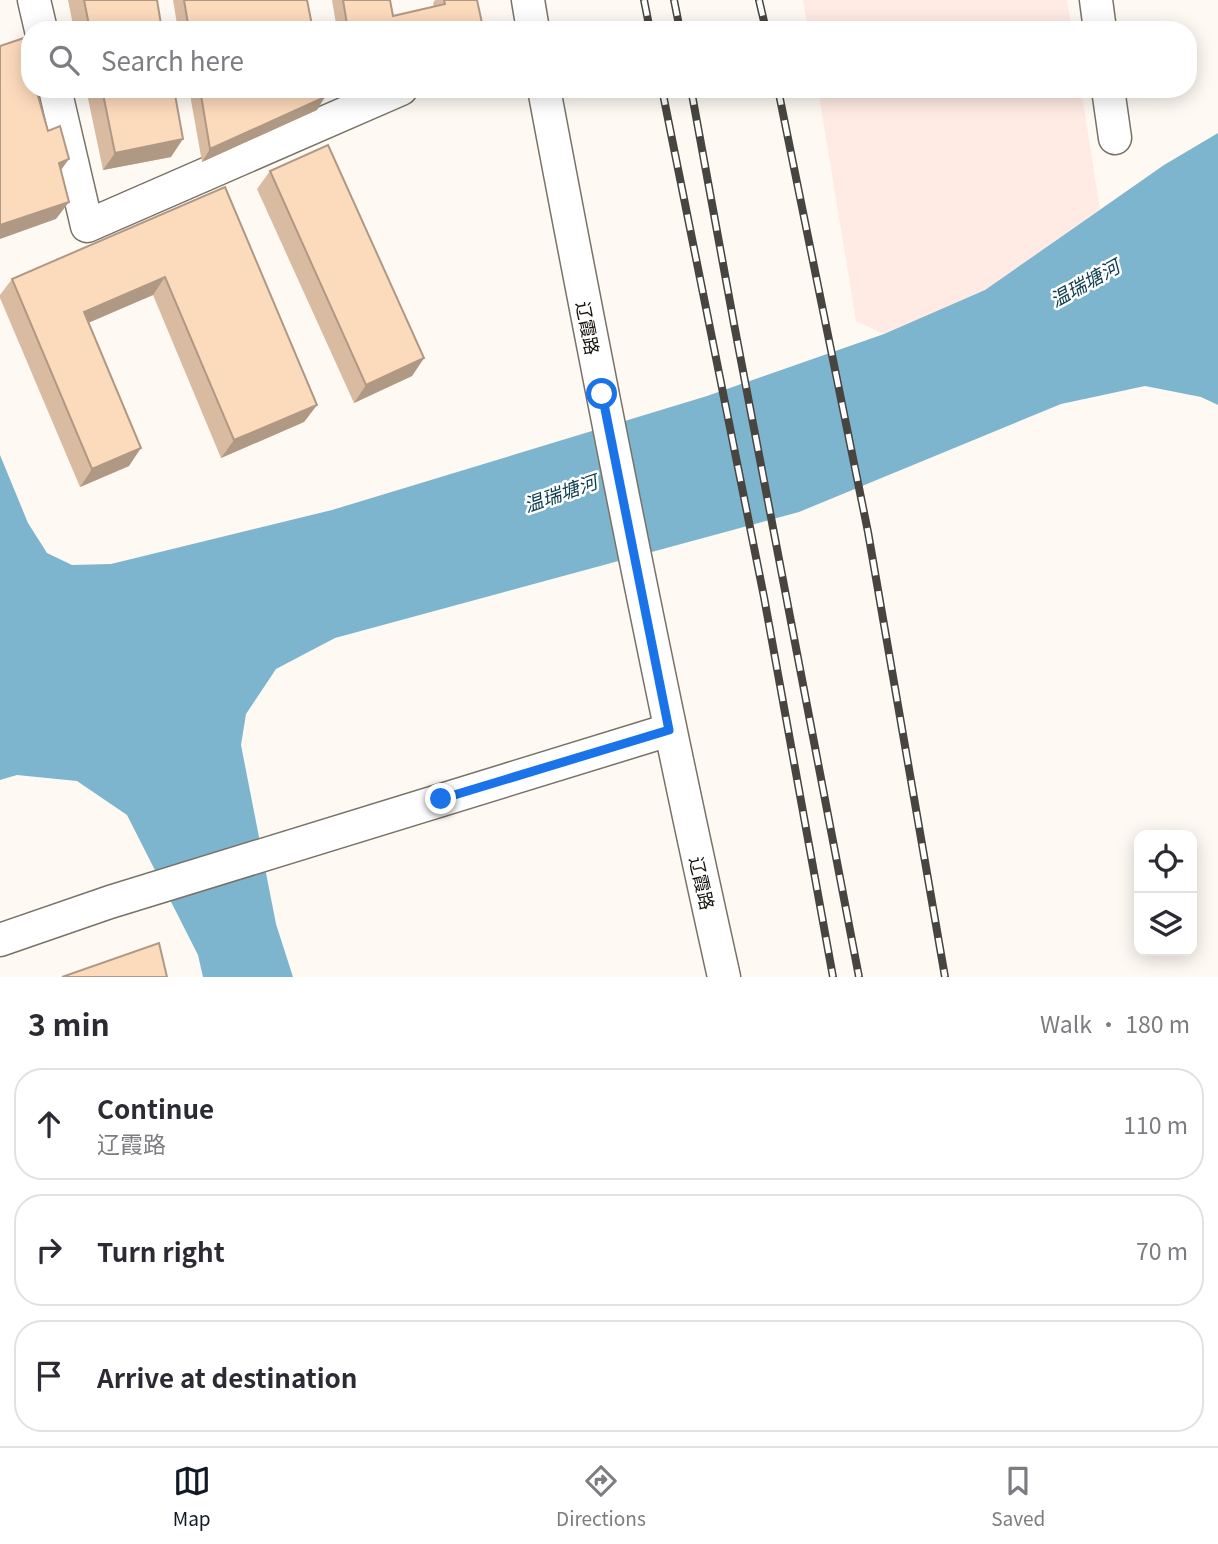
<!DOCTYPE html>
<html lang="en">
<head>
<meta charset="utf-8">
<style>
	body { margin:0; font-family:Georgia,"Noto Sans SC",serif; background:#f7f7f7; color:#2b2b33 }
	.controls { position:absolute; right:21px; bottom:21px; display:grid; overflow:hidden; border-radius:14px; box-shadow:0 4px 18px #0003 }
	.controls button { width:63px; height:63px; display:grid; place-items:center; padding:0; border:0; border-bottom:2px solid #e1e1e2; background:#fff; color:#2b2b33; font:35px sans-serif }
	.stop { position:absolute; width:21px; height:21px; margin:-16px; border:5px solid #1a73e8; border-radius:50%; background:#fff }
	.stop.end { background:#1a73e8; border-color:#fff; box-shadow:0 2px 7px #0008 }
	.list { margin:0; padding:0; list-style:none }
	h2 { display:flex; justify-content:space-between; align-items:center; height:91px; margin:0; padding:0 28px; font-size:30px }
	h2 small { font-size:23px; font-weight:400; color:#7c7c81 }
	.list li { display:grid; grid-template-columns:46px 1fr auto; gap:21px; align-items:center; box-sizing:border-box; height:112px; margin:0 14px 14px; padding:0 14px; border:2px solid #e1e1e2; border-radius:28px }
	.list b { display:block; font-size:26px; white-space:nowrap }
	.list p { margin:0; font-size:23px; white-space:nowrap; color:#7c7c81 }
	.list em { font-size:23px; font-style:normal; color:#7c7c81 }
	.icon { flex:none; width:38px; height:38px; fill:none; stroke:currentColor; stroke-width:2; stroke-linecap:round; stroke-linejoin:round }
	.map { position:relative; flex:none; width:1218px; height:977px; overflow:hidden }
	.search { position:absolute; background:#fff; box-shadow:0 4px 18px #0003; left:21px; right:21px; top:21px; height:77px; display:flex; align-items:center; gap:18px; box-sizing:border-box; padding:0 24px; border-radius:28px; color:#7c7c81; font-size:26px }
	.sheet { height:469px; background:#fff }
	nav { display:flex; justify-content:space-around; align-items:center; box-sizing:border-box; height:98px; border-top:2px solid #e1e1e2; background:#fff; font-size:19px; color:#7c7c81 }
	nav a { display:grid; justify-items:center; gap:4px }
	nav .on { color:#111827 }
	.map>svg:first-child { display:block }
	.industrial { fill:#ffebe3 }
	.water { fill:#7eb5ce }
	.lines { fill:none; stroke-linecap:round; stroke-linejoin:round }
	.minor-casing { stroke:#797268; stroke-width:35 }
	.minor { stroke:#fff; stroke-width:32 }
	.rail-casing { stroke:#484540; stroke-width:8 }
	.rail { stroke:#fff; stroke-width:5; stroke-dasharray:16; stroke-linecap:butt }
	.wall { fill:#d9bba2 }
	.shaded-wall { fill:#b09984 }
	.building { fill:#fcdabc; stroke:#b09984; stroke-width:2 }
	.route { stroke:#1a73e8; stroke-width:9 }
	.labels { text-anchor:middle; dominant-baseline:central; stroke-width:5; stroke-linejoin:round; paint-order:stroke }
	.street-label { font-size:18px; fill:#13100c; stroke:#fff }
	.water-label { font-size:19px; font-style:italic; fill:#0b3c4e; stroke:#fff }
</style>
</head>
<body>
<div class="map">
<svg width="1218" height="977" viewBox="0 0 1218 977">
	<rect width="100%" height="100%" fill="#fef9f2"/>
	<path class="industrial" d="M803 0H1067L1072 30H808Z
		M818 89H1081L1100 209 985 290 884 334 856 321Z"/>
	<path class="water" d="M1218 133V405L1201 397 1145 386 1061 404 799 512 335 638 276 669 246 714 241 745 276 924 293 977H203L198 955 127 815 77 781 17 775 0 780V455L28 523 47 553 72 565 111 564 332 510 707 396 884 334 985 290 1164 165Z"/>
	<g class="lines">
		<defs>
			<path id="minor" d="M34 0 41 30
				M528 0 533 30
				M1096 0 1100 30
				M55 89 87 226 401 89
				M544 89C600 386 658 682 724 977
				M1108 89 1115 138
				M0 940 110 902 669 730"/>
		</defs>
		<use href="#minor" class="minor-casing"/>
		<use href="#minor" class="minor"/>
		<defs>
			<path id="rail" d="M644 0 650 30
				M674 0 680 30
				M759 0 766 30
				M662 89 764 597 833 977
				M691 89 734 324 859 977
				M778 89 868 532 945 977"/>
		</defs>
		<use href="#rail" class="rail-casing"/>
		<use href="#rail" class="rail"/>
	</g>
	<path class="wall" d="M68 0H157L162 30H74Z
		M173 0H307L313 30H178Z
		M332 0H390L393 16 434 7 433 3 435 0H477V30H337Z
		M86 89H174L171 157 103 170Z
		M189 89H324L317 110 202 162Z
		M270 171 424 358 412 376 354 403 257 189Z
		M225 187 317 405 304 422 221 458 153 295 88 322 129 466 80 487 0 298V295L12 279Z"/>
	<path class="shaded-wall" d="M325 97 317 110 202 162 210 149Z
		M183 139 171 157 103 170 115 153Z
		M69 159 56 177 59 163Z
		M69 202 56 219 0 239V225Z
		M165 277 153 295 72 330 84 312Z
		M424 358 412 376 354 403 366 385Z
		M317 405 304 422 221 458 234 440Z
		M141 448 129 466 80 487 92 469Z"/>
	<path class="building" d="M84 0H157L162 30H90Z
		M184 0H307L313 30H189Z
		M343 0H390L393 16 445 4 444 0H477L482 23 477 30H348Z
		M30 36V63H28L30 70V89H36L48 131 60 126 69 159 59 163 69 202 0 225V46Z
		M102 89H174L183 139 115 153Z
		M200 89H324L325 97 210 149Z
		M328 145 424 358 366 385 270 171Z
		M225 187 317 405 234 440 165 277 84 312 141 448 92 469 12 279Z
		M159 943 167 977H62Z"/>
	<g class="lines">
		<path class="route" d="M441 799 669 730 602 394"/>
	</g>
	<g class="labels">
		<g class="street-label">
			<text transform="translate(589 328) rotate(79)">辽霞路</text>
			<text transform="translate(703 883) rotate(77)">辽霞路</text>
		</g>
		<g class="water-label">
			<text transform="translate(1084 282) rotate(-29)">温瑞塘河</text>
			<text transform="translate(560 492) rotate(-19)">温瑞塘河</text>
		</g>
	</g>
</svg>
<div class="controls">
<button><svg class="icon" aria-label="locate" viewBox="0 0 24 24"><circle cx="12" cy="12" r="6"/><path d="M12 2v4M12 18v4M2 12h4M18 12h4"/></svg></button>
<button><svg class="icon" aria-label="layers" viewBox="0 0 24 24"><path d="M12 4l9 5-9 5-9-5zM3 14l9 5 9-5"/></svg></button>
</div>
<div class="stop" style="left:602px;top:394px"></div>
<div class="stop end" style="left:441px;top:799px"></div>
<div class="search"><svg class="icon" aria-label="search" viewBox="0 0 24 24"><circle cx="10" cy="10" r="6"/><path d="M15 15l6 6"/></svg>Search here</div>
</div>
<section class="sheet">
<h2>3 min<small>Walk · 180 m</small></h2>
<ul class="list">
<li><svg class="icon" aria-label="ahead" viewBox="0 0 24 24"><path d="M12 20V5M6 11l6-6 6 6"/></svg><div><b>Continue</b><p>辽霞路</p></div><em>110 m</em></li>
<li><svg class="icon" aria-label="right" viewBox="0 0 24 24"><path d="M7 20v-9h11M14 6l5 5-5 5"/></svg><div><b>Turn right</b></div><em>70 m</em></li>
<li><svg class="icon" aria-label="arrive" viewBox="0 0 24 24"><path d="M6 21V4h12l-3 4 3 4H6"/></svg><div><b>Arrive at destination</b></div></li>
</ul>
</section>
<nav>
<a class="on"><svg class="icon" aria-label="map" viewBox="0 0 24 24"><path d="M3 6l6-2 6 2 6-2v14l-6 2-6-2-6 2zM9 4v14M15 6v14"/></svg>Map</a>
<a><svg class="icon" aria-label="directions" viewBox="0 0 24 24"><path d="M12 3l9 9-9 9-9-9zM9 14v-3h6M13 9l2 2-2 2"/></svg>Directions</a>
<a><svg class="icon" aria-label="saved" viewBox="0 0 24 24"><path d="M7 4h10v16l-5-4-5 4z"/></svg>Saved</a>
</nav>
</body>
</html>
